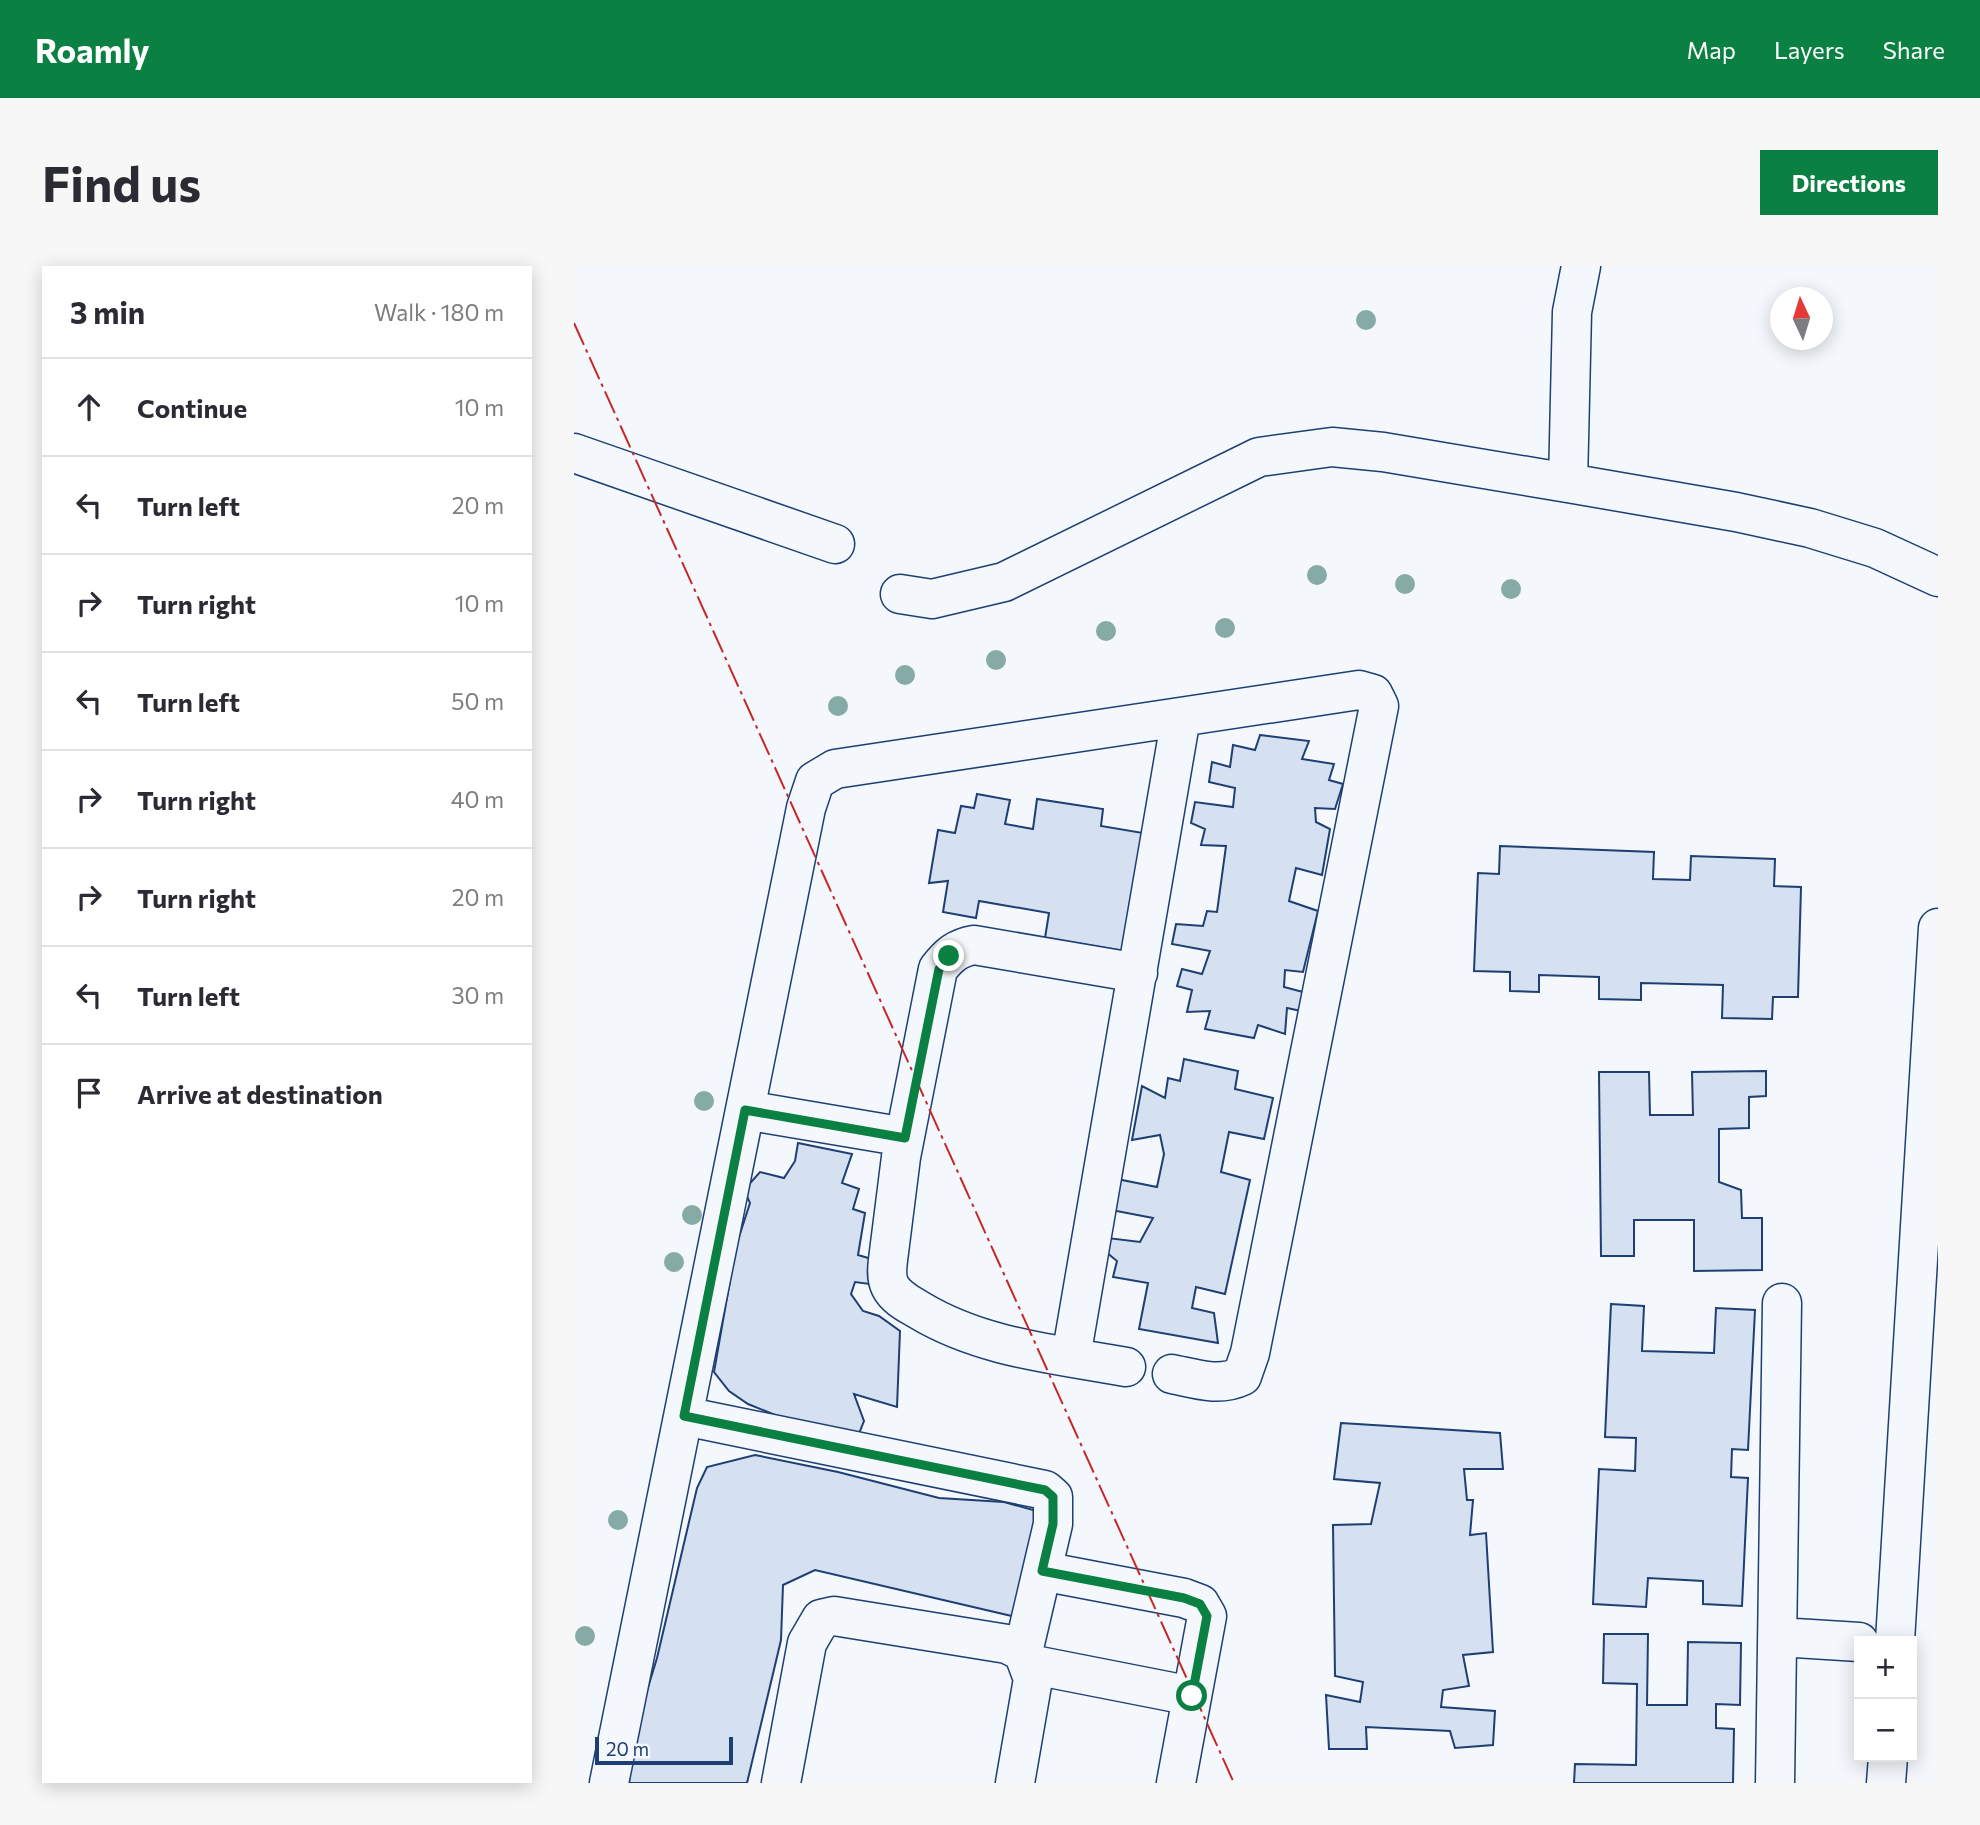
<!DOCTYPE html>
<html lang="en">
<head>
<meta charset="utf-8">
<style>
	body { margin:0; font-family:Commissioner,sans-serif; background:#f7f7f7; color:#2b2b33 }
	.controls { position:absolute; right:21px; bottom:21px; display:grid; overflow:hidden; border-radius:0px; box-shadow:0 4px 18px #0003 }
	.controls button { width:63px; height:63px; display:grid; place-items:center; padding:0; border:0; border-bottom:2px solid #e1e1e2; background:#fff; color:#2b2b33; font:35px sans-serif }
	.compass { position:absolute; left:1196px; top:21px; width:63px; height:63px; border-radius:50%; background:#fff; box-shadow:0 4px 18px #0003; rotate:356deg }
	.scale { position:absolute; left:21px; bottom:18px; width:138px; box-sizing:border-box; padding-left:7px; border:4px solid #1d3f73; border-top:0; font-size:19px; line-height:24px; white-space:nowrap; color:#1d3f73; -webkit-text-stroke:5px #f4f7fb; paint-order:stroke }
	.stop { position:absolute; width:21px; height:21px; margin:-16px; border:5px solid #0b8043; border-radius:50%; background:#fff }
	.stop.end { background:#0b8043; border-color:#fff; box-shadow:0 2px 7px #0008 }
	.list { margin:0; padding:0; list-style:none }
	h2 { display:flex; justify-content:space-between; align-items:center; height:91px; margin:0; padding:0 28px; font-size:30px }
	h2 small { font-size:23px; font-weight:400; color:#7c7c81 }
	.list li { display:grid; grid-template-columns:46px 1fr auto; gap:21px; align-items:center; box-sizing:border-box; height:98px; padding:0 28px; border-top:2px solid #e1e1e2 }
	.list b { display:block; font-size:26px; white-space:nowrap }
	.list em { font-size:23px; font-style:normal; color:#7c7c81 }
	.icon { flex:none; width:38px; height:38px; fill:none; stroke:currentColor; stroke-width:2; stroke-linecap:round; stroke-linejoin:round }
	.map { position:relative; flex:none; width:1364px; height:1517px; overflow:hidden; border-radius:0px }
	header { display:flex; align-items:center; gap:42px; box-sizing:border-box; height:98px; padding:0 35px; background:#0b8043; color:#fff }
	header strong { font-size:33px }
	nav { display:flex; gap:38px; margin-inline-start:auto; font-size:24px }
	.intro { display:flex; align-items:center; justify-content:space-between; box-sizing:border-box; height:168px; padding:0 42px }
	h1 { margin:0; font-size:49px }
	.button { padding:18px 32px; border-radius:0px; background:#0b8043; color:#fff; font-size:24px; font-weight:700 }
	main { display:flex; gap:42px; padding:0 42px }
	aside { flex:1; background:#fff; border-radius:0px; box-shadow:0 4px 18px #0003 }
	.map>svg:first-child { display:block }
	.building { fill:#d5e0f0; stroke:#1d3f73; stroke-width:2 }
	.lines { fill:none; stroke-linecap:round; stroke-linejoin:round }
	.minor-casing { stroke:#1d3f73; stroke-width:41 }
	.minor { stroke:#f4f7fb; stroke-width:38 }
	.power { stroke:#c62828; stroke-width:2; stroke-dasharray:24 5 3.5 5; stroke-linecap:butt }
	.tree { fill:#86aba6 }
	.route { stroke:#0b8043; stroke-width:9 }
</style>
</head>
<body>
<header>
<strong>Roamly</strong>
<nav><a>Map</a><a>Layers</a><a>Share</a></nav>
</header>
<div class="intro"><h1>Find us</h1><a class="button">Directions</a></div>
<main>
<aside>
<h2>3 min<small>Walk · 180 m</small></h2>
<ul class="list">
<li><svg class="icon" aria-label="ahead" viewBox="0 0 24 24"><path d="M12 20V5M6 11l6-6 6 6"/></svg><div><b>Continue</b></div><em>10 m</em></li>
<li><svg class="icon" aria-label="left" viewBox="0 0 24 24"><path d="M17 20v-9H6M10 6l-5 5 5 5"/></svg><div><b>Turn left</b></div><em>20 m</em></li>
<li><svg class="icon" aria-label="right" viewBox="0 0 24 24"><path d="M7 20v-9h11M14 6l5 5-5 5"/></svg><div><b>Turn right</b></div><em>10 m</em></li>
<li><svg class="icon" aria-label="left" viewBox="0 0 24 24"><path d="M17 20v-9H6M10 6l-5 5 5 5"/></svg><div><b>Turn left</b></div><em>50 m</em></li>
<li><svg class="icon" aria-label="right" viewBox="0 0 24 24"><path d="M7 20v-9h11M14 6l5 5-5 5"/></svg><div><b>Turn right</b></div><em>40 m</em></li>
<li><svg class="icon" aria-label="right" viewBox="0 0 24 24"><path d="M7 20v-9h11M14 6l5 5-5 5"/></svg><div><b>Turn right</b></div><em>20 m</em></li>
<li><svg class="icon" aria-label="left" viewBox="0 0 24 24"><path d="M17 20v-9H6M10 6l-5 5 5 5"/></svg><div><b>Turn left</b></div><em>30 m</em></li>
<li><svg class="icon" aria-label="arrive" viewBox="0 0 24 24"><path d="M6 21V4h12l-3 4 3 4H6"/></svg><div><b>Arrive at destination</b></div></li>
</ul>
</aside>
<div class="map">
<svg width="1364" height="1517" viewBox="0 0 1364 1517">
	<rect width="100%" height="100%" fill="#f4f7fb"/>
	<path class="building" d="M686 469 735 475 728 493 760 498 755 514 769 518 761 543 741 542 742 556 756 563 748 609 722 602 715 635 744 645 729 706 711 704 710 721 729 726 727 745 713 742 711 768 684 759 680 772 631 763 636 745 613 746 618 724 603 720 608 703 628 708 636 685 598 678 602 658 629 660 633 645 643 646 652 580 627 579 631 563 617 557 621 536 659 541 661 522 635 516 638 496 656 501 659 479 681 484Z
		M403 528 436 534 431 558 459 563 463 533 529 543 527 560 569 567 550 685 471 672 475 647 405 635 402 652 369 646 374 615 355 617 364 564 381 567 387 540 400 542Z
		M926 580 1080 586 1079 613 1116 614 1117 590 1201 593 1200 620 1227 621 1224 731H1199L1198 753 1148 752 1149 719 1067 717V734L1025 733V711L965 709V726L936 725V706L900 705 904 607 925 608Z
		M610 793 664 805 661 823 699 832 690 873 655 866 647 906 676 914 651 1028 622 1021 618 1042 640 1047 644 1077 565 1063 574 1017 539 1011 543 995 532 986 534 972 566 976 579 952 532 943 538 912 583 921 590 888 586 869 558 874 568 820 591 832 594 812 606 815Z
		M1192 805V830L1175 831V862L1145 863V916L1167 924 1168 952H1188V1004L1120 1005V954H1060V990H1027L1025 806H1075L1076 849H1119L1118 806Z
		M224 877 278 888 268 917 285 923 279 943 291 947 284 989 308 996 303 1019 281 1016 277 1028 289 1045 305 1050 326 1065 323 1141 280 1128 290 1155 284 1170 201 1149 174 1138 155 1125 140 1106 162 980 176 937 170 924 186 906 210 912 221 895Z
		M1037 1038 1070 1040 1068 1085 1140 1087 1142 1042 1181 1044 1174 1184 1158 1183 1157 1211 1174 1212 1168 1340 1129 1338V1315L1074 1312 1072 1341 1019 1338 1025 1203 1061 1205 1062 1172 1031 1171Z
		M767 1157 926 1167 929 1203H890L893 1234H899L896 1269 912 1267 919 1386 889 1389 895 1420 869 1424 867 1441 921 1445 919 1479 881 1482 876 1465 792 1461 793 1483H755L752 1429 786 1436 789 1416 761 1410 759 1259 797 1258 806 1217 760 1213Z
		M181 1189 264 1206 365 1232 430 1236 470 1247 442 1351 241 1304 209 1319 207 1374 173 1517H55L60 1467 83 1392 123 1222 133 1201Z
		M1030 1368H1074L1073 1439H1113L1114 1376 1167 1377 1166 1439 1142 1438V1462L1160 1463 1159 1517H1000L1001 1498 1062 1499 1063 1418 1029 1417Z"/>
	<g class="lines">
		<defs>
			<path id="minor" d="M0 187 261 278
				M994 217 998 46 1007 0
				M326 328 358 333 430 316 685 191 758 181 809 186 994 217 1162 246 1236 262 1301 282 1364 311
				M171 844 331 871
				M497 1091 607 451
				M552 1101C481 1088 408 1082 345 1044 335 1038 322 1032 316 1020 312 1012 313 1002 314 994L327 891 364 703C375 689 383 682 400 679L564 707
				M110 1150 471 1224 479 1231V1258L449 1386
				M468 1305 610 1332 626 1338 633 1350 602 1517
				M1205 1371 1285 1376
				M1321 1375 1364 662
				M455 1398 618 1430
				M35 1517 232 542 241 515 261 503 785 424 799 428 805 440 676 1087 668 1110C645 1121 622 1113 598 1108
				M207 1517 233 1377 247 1353 260 1350 433 1378 449 1386 459 1413 441 1517
				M1201 1517 1208 1037
				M1312 1517 1314 1491"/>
		</defs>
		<use href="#minor" class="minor-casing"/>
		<use href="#minor" class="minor"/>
		<path class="power" d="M0 57 660 1517"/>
	</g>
	<g class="tree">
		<circle cx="792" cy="54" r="10"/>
		<circle cx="743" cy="309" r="10"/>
		<circle cx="831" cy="318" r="10"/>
		<circle cx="937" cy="323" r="10"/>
		<circle cx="651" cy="362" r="10"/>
		<circle cx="532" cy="365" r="10"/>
		<circle cx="422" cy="394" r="10"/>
		<circle cx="331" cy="409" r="10"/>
		<circle cx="264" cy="440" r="10"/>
		<circle cx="130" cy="835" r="10"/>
		<circle cx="118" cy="949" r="10"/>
		<circle cx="100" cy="996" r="10"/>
		<circle cx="44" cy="1254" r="10"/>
		<circle cx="11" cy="1370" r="10"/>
	</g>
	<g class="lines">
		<path class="route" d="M375 690 365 703 331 872 171 844 110 1150 471 1224 479 1231V1258L468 1305 610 1332 626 1338 633 1350 618 1430"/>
	</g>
</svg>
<div class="controls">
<button>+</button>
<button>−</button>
</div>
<svg class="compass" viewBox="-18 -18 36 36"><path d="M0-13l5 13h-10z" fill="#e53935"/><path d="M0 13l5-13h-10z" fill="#7c7c81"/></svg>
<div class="scale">20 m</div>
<div class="stop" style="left:618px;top:1430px"></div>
<div class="stop end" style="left:375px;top:690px"></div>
</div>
</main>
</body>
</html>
